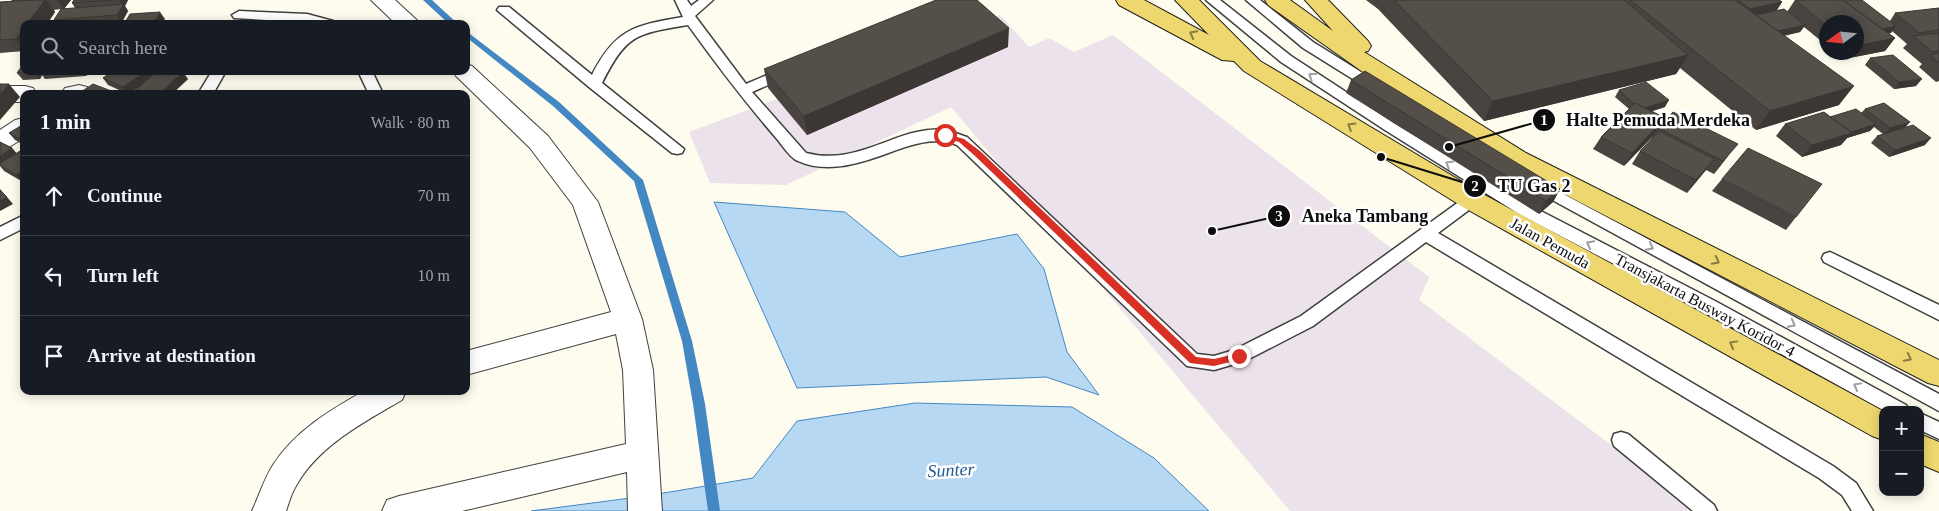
<!DOCTYPE html>
<html lang="en">
<head>
<meta charset="utf-8">
<style>
	body { margin:0; font-family:Georgia,serif; background:#20242c; color:#f1f3f6 }
	.controls { position:absolute; right:15px; bottom:15px; display:grid; overflow:hidden; border-radius:10px; box-shadow:0 2px 12px #0003 }
	.controls button { width:45px; height:45px; display:grid; place-items:center; padding:0; border:0; border-bottom:1px solid #363941; background:#171b24; color:#f1f3f6; font:25px sans-serif }
	.compass { position:absolute; left:1819px; top:15px; width:45px; height:45px; border-radius:50%; background:#171b24; box-shadow:0 2px 12px #0003; rotate:255deg }
	.stop { position:absolute; width:15px; height:15px; margin:-11px; border:4px solid #d93025; border-radius:50%; background:#fff }
	.stop.end { background:#d93025; border-color:#fff; box-shadow:0 1px 5px #0008 }
	.list { margin:0; padding:0; list-style:none }
	h2 { display:flex; justify-content:space-between; align-items:center; height:65px; margin:0; padding:0 20px; font-size:21px }
	h2 small { font-size:16px; font-weight:400; color:#9ea1a6 }
	.list li { display:grid; grid-template-columns:32px 1fr auto; gap:15px; align-items:center; box-sizing:border-box; height:80px; padding:0 20px; border-top:1px solid #363941 }
	.list b { display:block; font-size:19px; white-space:nowrap }
	.list em { font-size:16px; font-style:normal; color:#9ea1a6 }
	.icon { flex:none; width:28px; height:28px; fill:none; stroke:currentColor; stroke-width:2; stroke-linecap:round; stroke-linejoin:round }
	.map { position:relative; flex:none; width:1939px; height:511px; overflow:hidden }
	.search { position:absolute; background:#171b24; box-shadow:0 2px 12px #0003; left:20px; top:20px; width:450px; height:55px; display:flex; align-items:center; gap:12px; box-sizing:border-box; padding:0 18px; border-radius:10px; color:#9ea1a6; font-size:19px }
	.panel { position:absolute; background:#171b24; box-shadow:0 2px 12px #0003; left:20px; top:90px; width:450px; height:305px; border-radius:10px }
	.map>svg:first-child { display:block }
	.industrial { fill:#ebe2eb }
	.water { fill:#b7d8f2; stroke:#4388c3 }
	.lines { fill:none; stroke-linecap:round; stroke-linejoin:round }
	.stream { fill:#4388c3; fill-rule:evenodd }
	.lane-casing { stroke:#404040; stroke-width:3 }
	.street-casing { stroke:#404040; stroke-width:2 }
	.primary-casing { stroke:#1e1e1e; stroke-width:2 }
	.lane { fill:#fff; fill-rule:evenodd }
	.street { fill:#fff; fill-rule:evenodd }
	.primary { fill:#eed76e; fill-rule:evenodd }
	.wall { fill:#494440 }
	.shaded-wall { fill:#3c3734 }
	.building { fill:#554f4a; stroke:#3c3734 }
	.oneway { stroke:#897c42 }
	.oneway2 { stroke:#9e9e9e }
	.route { fill:#d93025 }
	.labels { text-anchor:middle; dominant-baseline:central; stroke-width:5; stroke-linejoin:round; paint-order:stroke }
	.street-label { font-size:16px; fill:#0d0d0d; stroke:#fff }
	.water-label { font-size:18px; font-style:italic; fill:#1f5b96; stroke:#fff }
	.leader { fill:none; stroke:#0d0d0d; stroke-width:2 }
	.callout-dot { fill:#0d0d0d; stroke:#fff; stroke-width:2 }
	.mark-label { font-size:15px; text-anchor:middle; font-weight:bold; fill:#fff }
	.callout-label { font-size:18px; text-anchor:middle; font-weight:bold; fill:#0d0d0d; stroke:#fff; stroke-width:5; stroke-linejoin:round; paint-order:stroke }
</style>
</head>
<body>
<div class="map">
<svg width="1939" height="511" viewBox="0 0 1939 511">
	<rect width="100%" height="100%" fill="#fefcee"/>
	<path class="industrial" d="M1000 15 1029 47 1049 38 1074 52 1113 35 1429 277 1419 300 1692 506 1687 511H1290L951 107 786 185 710 183 689 132Z"/>
	<path class="water" d="M714 202 845 212 900 257 1017 234 1044 269 1067 352 1099 395 1046 377 797 388Z
		M915 403 1072 407 1154 458 1209 511H531L646 496 753 478 797 421Z"/>
	<g class="lines">
		<path class="stream" d="M423 0H432L458 24H449Z
			M466 31 559 102 643 180 692 341 705 404 720 511H708L693 404 682 341 634 181 553 106 466 37Z"/>
		<defs>
			<path id="lane" d="M675 0H687L691 6 699 0H713L695 16 746 84 781 69H791L793 72 791 75 752 92 806 153C860 167 898 125 945 130 953 131 960 135 967 137L1197 354 1214 356 1234 350 1301 316 1467 196 1472 194 1477 196 1480 200 1477 204 1438 233 1833 466 1856 483 1873 511H1852L1842 495 1819 478 1426 242 1313 326 1245 361 1214 370 1187 366 957 145C931 135 905 147 880 156 854 165 824 173 798 161 790 158 783 146 777 139 745 102 716 64 688 25 635 34 627 34 602 83L684 149 682 153 677 154 672 153 589 87 497 10 499 7H509L592 75C615 29 635 25 683 17Z
				M1206 0H1220L1291 56 1395 124 1531 206 1715 301 1906 405 1909 410H1883L1703 311 1519 214 1385 130 1281 62Z
				M1246 0H1260L1313 42 1382 85 1384 88 1382 91H1372L1303 48Z
				M239 11 307 14 333 21 334 24 234 18 232 15Z
				M212 71H226L213 94H198Z
				M358 71H372L383 94H369Z
				M1539 181 1939 394V411L1534 190 1531 186 1534 182Z
				M24 215V228L0 240V227Z
				M1830 252 1939 305V320L1824 262 1822 258 1824 254Z
				M1920 413 1939 422V439L1920 430Z
				M1621 432 1628 434 1714 505 1717 511H1693L1614 446 1612 440 1614 434Z"/>
			<path id="street" d="M371 0H395L421 24H396Z
				M466 64 472 66 548 136 598 202 642 319 653 370 662 511H628L627 472 462 511H382L387 500 399 496 626 444 623 370 616 334 466 375V351L611 312 573 205 530 148 456 76 452 71H466Z
				M79 85 87 87 90 94H61L65 88Z
				M0 86H25L33 88 37 94H24V102H0Z
				M24 118V138L9 147 0 150V130L15 120Z
				M364 391H406L402 400C364 422 318 446 296 486 291 494 289 503 286 511H252C259 496 264 479 273 465 295 431 330 410 364 391Z"/>
			<path id="primary" d="M1116 0H1144L1209 35 1175 0H1199L1260 61 1481 193 1883 411V440L1872 436 1463 207 1244 71 1234 61 1222 60 1119 5Z
				M1265 0H1290L1333 31 1305 0H1328L1368 41 1371 46 1368 51 1364 52 1526 153 1939 360V386L1928 383 1508 165 1387 89 1268 5Z
				M1920 434 1939 442V472L1920 464Z"/>
		</defs>
		<use href="#lane" class="lane-casing"/>
		<use href="#street" class="street-casing"/>
		<use href="#primary" class="primary-casing"/>
		<use href="#lane" class="lane"/>
		<use href="#street" class="street"/>
		<use href="#primary" class="primary"/>
	</g>
	<path class="wall" d="M11 0H71L64 9 75 8 72 3 74 0H128L125 6 128 11 122 22 102 24H56L54 20 61 9 54 10 55 12 47 24H24V51L0 53V2L12 1Z
		M1366 0H1779L1782 2 1776 11 1787 12 1795 0 1890 21 1895 13 1939 8V81L1936 82 1919 67 1922 64 1903 48 1907 44 1892 31 1891 33H1888L1895 38 1885 51 1844 59 1836 52H1856V22H1826V45L1804 27 1800 32 1784 36 1839 105 1756 130 1680 68 1676 74 1484 121 1378 9Z
		M1008 47 807 135 768 88 764 69Z
		M1870 58 1916 86 1894 89 1865 65Z
		M24 71H90L86 76 45 79 42 75 40 79 23 80 17 73Z
		M152 75 188 79 172 94H133L132 93 137 88 128 94 108 85 103 78Z
		M1351 80 1560 189 1553 202 1539 214 1346 93Z
		M1619 90 1665 107 1652 111 1665 118 1662 124 1728 156 1714 174 1706 170 1687 193 1632 164 1640 151 1650 141 1653 136 1624 166 1593 149 1601 137 1629 109 1615 97Z
		M1865 109 1905 128 1925 145 1889 157 1871 143 1877 136 1883 134 1874 127 1870 131 1847 138 1841 145 1802 157 1776 136 1785 124 1830 117 1861 113Z
		M24 124V145L15 140 9 133Z
		M0 142 12 148 16 153 23 182 4 171 0 166Z
		M1722 179 1796 217 1786 230 1712 191Z"/>
	<path class="shaded-wall" d="M45 0H46L55 12 47 24H27Z
		M57 0H71L64 9Z
		M120 0H128L125 6 128 11 122 22 117 15 123 5Z
		M1782 2 1774 15 1744 18 1750 9Z
		M160 12 165 19 162 24H153Z
		M1805 25 1800 32 1759 41 1764 34Z
		M1896 26 1891 33 1871 37 1876 30Z
		M24 28V48L16 39Z
		M1009 28 1008 47 807 135 804 116Z
		M1895 38 1885 51 1844 59 1849 52H1856V46Z
		M1688 55 1676 74 1484 121 1493 101Z
		M35 71H45L40 72 42 75 40 79 34 72Z
		M82 71H90L86 76Z
		M147 71H150L154 77 128 94 123 87Z
		M183 72 188 79 172 94H159Z
		M1922 79 1916 86 1894 89 1899 82Z
		M9 84 20 97 0 120V94Z
		M1854 86 1839 105 1756 130 1770 111Z
		M1669 100 1665 107 1637 116 1641 109Z
		M1665 118 1659 129 1658 128 1653 136 1624 166 1632 153Z
		M1910 122 1904 129 1884 135 1890 128Z
		M1876 124 1870 131 1847 138 1841 145 1802 157 1812 145Z
		M1931 138 1925 145 1889 157 1895 150Z
		M1738 144 1728 156 1714 174 1723 161Z
		M12 148 18 155 0 165V156Z
		M1714 159 1705 171 1687 193 1696 180Z
		M24 170V181L23 182 16 175Z
		M0 189 13 204 0 211Z
		M1560 189 1553 202 1539 214 1546 201Z"/>
	<path class="building" d="M34 0H45L27 24H24V28L16 39 0 40V2Z
		M74 0H113L72 3Z
		M936 0H977L1009 28 804 116 764 69Z
		M1394 0H1624L1688 55 1493 101Z
		M1630 0H1735L1854 86 1770 111Z
		M1738 0H1779L1782 2 1750 9Z
		M1795 0H1843L1895 38 1856 46V22H1826V25Z
		M1843 0H1862L1896 26 1882 29Z
		M124 4 117 15 54 20 61 9Z
		M1939 8V30L1919 33 1895 13Z
		M1784 9 1805 25 1778 31 1756 15Z
		M160 12 153 24H124L130 14Z
		M75 22 74 24H59Z
		M1939 33V51L1933 52 1913 36Z
		M1939 53V63L1930 55Z
		M1893 55 1922 79 1899 82 1870 58Z
		M24 63V71H35L34 72 17 73Z
		M113 71H147L123 87 103 78Z
		M157 71H178L183 72 159 94H137L132 93Z
		M1365 71 1560 189 1546 201 1351 80Z
		M1646 82 1669 100 1645 108 1635 103 1634 104 1619 90Z
		M0 84H9L0 94Z
		M93 84 119 94H78Z
		M1635 103 1665 118 1632 153 1601 137Z
		M1884 103 1910 122 1890 128 1865 109Z
		M1856 109 1876 124 1851 132 1830 117Z
		M1673 112 1738 144 1723 161 1658 128Z
		M1824 112 1852 133 1812 145 1785 124Z
		M24 124V141L9 133Z
		M1913 125 1931 138 1895 150 1877 136Z
		M1659 131 1714 159 1696 180 1640 151Z
		M0 142 12 148 0 156Z
		M1748 148 1822 184 1796 217 1722 179Z
		M22 150 24 151V170L16 175 0 165V163Z
		M0 190 7 197 0 201Z"/>
	<defs><path id="oneway-chevron" d="M-2-3.5L2.5 0L-2 3.5" fill="none" stroke-width="1.6" stroke-linecap="round" stroke-linejoin="round" transform="scale(1.25)"/></defs>
	<g class="oneway">
		<use href="#oneway-chevron" transform="translate(1193 34) rotate(-152)"/>
		<use href="#oneway-chevron" transform="translate(1351 126) rotate(-149)"/>
		<use href="#oneway-chevron" transform="translate(1716 261) rotate(27)"/>
		<use href="#oneway-chevron" transform="translate(1733 344) rotate(-151)"/>
		<use href="#oneway-chevron" transform="translate(1908 358) rotate(27)"/>
	</g>
	<g class="oneway2">
		<use href="#oneway-chevron" transform="translate(1312 76) rotate(-147)"/>
		<use href="#oneway-chevron" transform="translate(1449 164) rotate(-149)"/>
		<use href="#oneway-chevron" transform="translate(1590 244) rotate(-152)"/>
		<use href="#oneway-chevron" transform="translate(1650 247) rotate(28)"/>
		<use href="#oneway-chevron" transform="translate(1792 324) rotate(28)"/>
		<use href="#oneway-chevron" transform="translate(1857 386) rotate(-151)"/>
	</g>
	<path class="route" d="M943 133 964 139 980 151 1196 357 1214 359 1239 353 1244 356 1242 359 1214 366 1190 363 974 155 959 142 943 137Z"/>
	<g class="labels">
		<g class="street-label">
			<text transform="translate(1550 243) rotate(29)">Jalan Pemuda</text>
			<text transform="translate(1705 305) rotate(28)">Transjakarta Busway Koridor 4</text>
		</g>
		<g class="water-label">
			<text transform="translate(951 470) rotate(-3)">Sunter</text>
		</g>
	</g>
	<path class="leader" d="M1449 147L1544 120M1381 157L1475 186M1212 231L1279 216"/>
	<g class="callout-dot">
		<circle cx="1449" cy="147" r="5"/>
		<circle cx="1381" cy="157" r="5"/>
		<circle cx="1212" cy="231" r="5"/>
		<circle cx="1544" cy="120" r="12"/>
		<circle cx="1475" cy="186" r="12"/>
		<circle cx="1279" cy="216" r="12"/>
	</g>
	<g class="mark-label">
		<text x="1544" y="125">1</text>
		<text x="1475" y="191">2</text>
		<text x="1279" y="221">3</text>
	</g>
	<g class="callout-label">
		<text x="1658" y="126">Halte Pemuda Merdeka</text>
		<text x="1534" y="192">TU Gas 2</text>
		<text x="1365" y="222">Aneka Tambang</text>
	</g>
</svg>
<div class="controls">
<button>+</button>
<button>−</button>
</div>
<svg class="compass" viewBox="-18 -18 36 36"><path d="M0-13l5 13h-10z" fill="#e53935"/><path d="M0 13l5-13h-10z" fill="#9ea1a6"/></svg>
<div class="stop" style="left:945px;top:135px"></div>
<div class="stop end" style="left:1239px;top:356px"></div>
<div class="search"><svg class="icon" aria-label="search" viewBox="0 0 24 24"><circle cx="10" cy="10" r="6"/><path d="M15 15l6 6"/></svg>Search here</div>
<section class="panel">
<h2>1 min<small>Walk · 80 m</small></h2>
<ul class="list">
<li><svg class="icon" aria-label="ahead" viewBox="0 0 24 24"><path d="M12 20V5M6 11l6-6 6 6"/></svg><div><b>Continue</b></div><em>70 m</em></li>
<li><svg class="icon" aria-label="left" viewBox="0 0 24 24"><path d="M17 20v-9H6M10 6l-5 5 5 5"/></svg><div><b>Turn left</b></div><em>10 m</em></li>
<li><svg class="icon" aria-label="arrive" viewBox="0 0 24 24"><path d="M6 21V4h12l-3 4 3 4H6"/></svg><div><b>Arrive at destination</b></div></li>
</ul>
</section>
</div>
</body>
</html>
